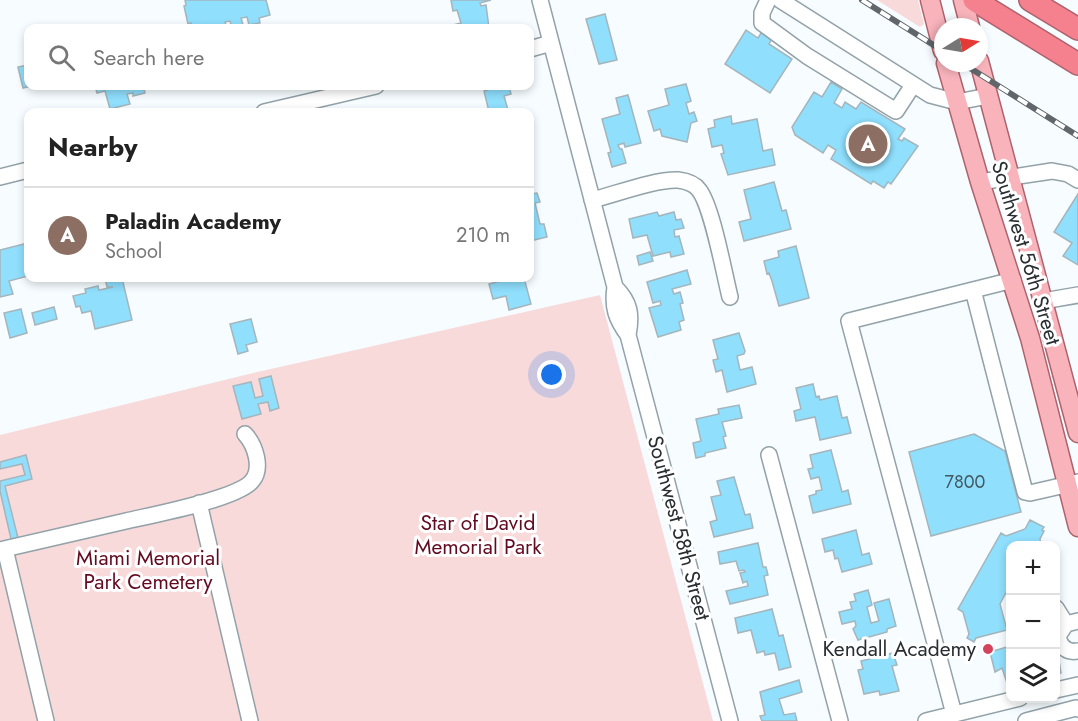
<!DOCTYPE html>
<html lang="en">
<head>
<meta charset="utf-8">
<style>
	body { margin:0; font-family:Jost,sans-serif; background:#f2f2f2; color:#222 }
	.controls { position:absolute; right:18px; bottom:18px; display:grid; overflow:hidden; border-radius:12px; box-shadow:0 3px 9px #0003 }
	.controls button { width:54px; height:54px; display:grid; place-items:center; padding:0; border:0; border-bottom:2px solid #e0e0e0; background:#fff; color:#222; font:30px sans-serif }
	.compass { position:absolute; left:934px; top:18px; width:54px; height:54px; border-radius:50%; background:#fff; box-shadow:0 3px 9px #0003; rotate:79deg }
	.you { position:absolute; left:552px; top:375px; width:21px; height:21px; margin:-15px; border:4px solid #fff; border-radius:50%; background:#1a73e8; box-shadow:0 0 0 9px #1a73e833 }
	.badge { display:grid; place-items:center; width:39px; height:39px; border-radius:50%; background:#d3435d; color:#fff; font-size:20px; font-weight:700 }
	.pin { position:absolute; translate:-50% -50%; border:3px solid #fff; box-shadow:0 2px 6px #0006 }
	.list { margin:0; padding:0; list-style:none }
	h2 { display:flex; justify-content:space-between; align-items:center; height:78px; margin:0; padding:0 24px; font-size:26px }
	h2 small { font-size:20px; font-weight:400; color:#767676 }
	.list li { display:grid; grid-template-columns:39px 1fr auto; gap:18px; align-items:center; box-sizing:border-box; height:96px; padding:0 24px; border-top:2px solid #e0e0e0 }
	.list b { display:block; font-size:22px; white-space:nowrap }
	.list p { margin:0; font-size:20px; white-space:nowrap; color:#767676 }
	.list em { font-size:20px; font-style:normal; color:#767676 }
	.icon { flex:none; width:33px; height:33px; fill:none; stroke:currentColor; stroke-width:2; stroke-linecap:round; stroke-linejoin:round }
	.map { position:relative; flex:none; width:1078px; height:721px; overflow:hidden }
	.search { position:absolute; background:#fff; box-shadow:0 3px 9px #0003; left:24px; top:24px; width:510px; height:66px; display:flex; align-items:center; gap:15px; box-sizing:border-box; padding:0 21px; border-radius:12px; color:#767676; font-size:22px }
	.panel { position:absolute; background:#fff; box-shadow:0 3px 9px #0003; left:24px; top:108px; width:510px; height:174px; border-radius:12px }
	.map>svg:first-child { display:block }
	.green { fill:#f8dadb }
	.building { fill:#8fdffd; stroke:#a5b5bc; stroke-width:1.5 }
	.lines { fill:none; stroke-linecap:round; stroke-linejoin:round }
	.minor-casing { stroke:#92a2a8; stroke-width:18 }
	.major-casing { stroke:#ad636d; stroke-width:21 }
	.highway-casing { stroke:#ad636d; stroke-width:24 }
	.minor { stroke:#fff; stroke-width:15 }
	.major { stroke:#f9b3bb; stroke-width:18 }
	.highway { stroke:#f5808e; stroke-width:21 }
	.rail-casing { stroke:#606669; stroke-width:6 }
	.rail { stroke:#fff; stroke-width:4; stroke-dasharray:11; stroke-linecap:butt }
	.poi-dot { fill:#d3435d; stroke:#fff; stroke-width:2 }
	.labels { text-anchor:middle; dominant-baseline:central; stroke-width:6; stroke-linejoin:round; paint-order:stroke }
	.number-label { font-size:18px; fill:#425a64 }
	.street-label { font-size:21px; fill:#282e31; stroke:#fff }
	.park-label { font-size:21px; fill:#620a20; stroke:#fff }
	.poi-label { font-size:21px; fill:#282e31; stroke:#fff; text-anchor:end }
</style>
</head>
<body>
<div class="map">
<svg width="1078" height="721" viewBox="0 0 1078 721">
	<rect width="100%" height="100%" fill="#f6fcff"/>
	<path class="green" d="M877 0H918L924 24 920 27Z
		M600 295 713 721H0V435L253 373Z"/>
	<path class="building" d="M185 0H266L270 15 259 18 260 23 249 25 247 17 241 18 244 28H232L230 21 225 22 227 28H192L191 23 188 24 184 6 186 5Z
		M451 0H491L480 3 481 6 486 5 489 28H450L449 26 461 23 457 10 453 11Z
		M605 14 617 60 599 64 586 19Z
		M746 30 758 38 763 30 773 37 769 44 792 59 770 93 725 64Z
		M28 65V86H31L23 88 18 67Z
		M831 82 842 89 834 103 842 108 845 102 856 109 861 102 905 129 898 139 902 141 904 138 918 146 891 184 888 182 884 188 873 181 871 184 831 159 836 150 828 145 823 153 795 135 792 127 814 92 822 97Z
		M686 84 691 101 686 103 689 114 694 112 697 121 691 123 687 142 662 136 660 129 654 131 648 111 669 105 665 89Z
		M95 86H143L145 93 133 96V93L127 94 130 104 110 109 105 91 97 93Z
		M497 86H509L511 94 504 96 508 110 511 109 512 112H489L484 91 497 87Z
		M628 95 641 143 625 147 624 143 618 145 620 149H622L626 163 612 167 608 153 611 152 602 119 620 114 616 98Z
		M731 116 732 124 757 119 763 151 772 149 775 165 728 175 721 154 724 153 722 145 712 147 708 129 715 127 714 120Z
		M774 182 782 211 786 210 791 229 744 241 739 222 751 219 744 190Z
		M537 193 540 202 535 203 540 224H544L547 237 530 241V194Z
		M1078 194V265L1063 256 1072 243 1054 232Z
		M657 212 659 216 674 212 676 220 681 219 684 228 674 230 675 237 679 236 684 254 671 257 670 252 653 256 647 235 633 238 629 219Z
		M28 243V276L9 281 13 294 0 297V250Z
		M796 246 809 298 779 306 772 281 769 273 767 274 764 261 779 257 778 251Z
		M650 252 653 261 639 265 637 256Z
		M687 270 691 284 672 289 674 294 680 292 683 303 680 304 684 320 679 322 681 330 658 337 649 308 661 305 660 301 653 303 647 282Z
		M105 278H122L132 320 95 329 91 311 82 313 80 306 76 307 73 296 86 293 85 289 98 286 99 290 113 287H107Z
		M512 278H524L531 304 509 310 506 296 493 299 489 284Z
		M54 307 57 319 35 325 32 313Z
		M21 309 27 333 10 338 4 313Z
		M251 319 257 342 246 345 248 351 238 354 230 324Z
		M739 333 745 351 744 354 737 356 740 370 752 367 756 384 727 392 722 370 716 372 713 360 718 359 713 340Z
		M271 376 279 408 270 411 268 402 258 404 261 414 242 419 233 386 251 382 255 398 263 396 259 379Z
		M813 384 816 397 819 396 820 400 837 396 842 418 847 417 851 433 820 440 815 417 796 421 794 411 801 409 796 388Z
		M739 405 742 418 722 422 726 436 723 437 726 448 705 453V456L696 458 693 443 701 441 696 419 719 414 718 409Z
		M974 434 1005 451 1021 512 931 536 909 452Z
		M831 450 842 492 848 490 851 504 813 513 809 496 816 494V491L822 490 819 477 811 479 808 469 813 468 810 455Z
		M26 455 32 479 5 486 18 538 11 539 0 491V481L25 475 22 464 0 469V462Z
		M734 477 745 515 750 514 753 528 714 537 710 522 717 520 711 497 721 495 717 481Z
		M1030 520 1044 527 1042 530 1044 531 1040 539 1041 546H1010V585L1000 604 1007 630 976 638 974 642 967 638 969 634 963 612 958 609 1001 533 1006 536 1025 529Z
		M856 530 862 555 869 553 872 564 842 572 838 558 835 559 833 550 825 552 822 539Z
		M758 543 763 567H766L768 575 764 576 768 595 730 604 726 591 748 586 747 581 743 583 740 573 745 572 744 570 739 571 736 561 720 564 718 552Z
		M868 590 872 605 867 607 871 623 879 621 874 603 889 599 896 626 887 629V632L858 640 853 629 856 626 855 621 842 624 839 612 852 609 850 602 856 601 854 594Z
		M772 609 779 636 783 635 791 667 779 670 775 653 765 655 764 651 757 653 751 630 738 633 735 618Z
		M1056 642 1061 673 1056 674Z
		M1010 646V685L1008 686 1002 668 995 672 990 652Z
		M893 653 897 665 892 666 899 691 880 695 879 691 864 694 858 670 863 669 861 661Z
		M799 680 802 692 779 699 784 715 795 713 797 721H762L760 716 765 715 760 692Z"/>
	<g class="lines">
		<defs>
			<path id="minor" d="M540 0 615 287C612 307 616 319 628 335L730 721
				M768 0 762 13V23L807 56 891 108 896 111 913 85
				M780 0 930 95 957 102 988 96
				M530 49 551 43
				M264 112 376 86
				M0 177 28 170
				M980 182 1052 171 1068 174 1078 180
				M592 200C616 194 656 179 678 180 687 181 694 183 699 190 712 206 724 273 730 297
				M615 287C630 302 632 314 628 335
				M973 290 1025 492 1030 493 1078 482
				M1043 301 1078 295
				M769 455 840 721
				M199 503 250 721
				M5 549 46 721
				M0 550C42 540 84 531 126 521 152 515 237 499 252 481 263 468 255 445 245 434
				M1056 608 1066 624
				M1078 621 1066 624 1058 636C1060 647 1067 653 1078 651
				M1056 690 1078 685
				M954 714 849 321 1013 280
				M926 721 1020 698
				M1026 721 1076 708 1078 709"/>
			<path id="major" d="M930 0 943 51
				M963 0 970 27
				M979 61 1078 433
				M946 63 980 182 1030 338 1078 527"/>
			<path id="highway" d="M974 0 1078 64
				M1030 0 1078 29"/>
		</defs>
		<use href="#minor" class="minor-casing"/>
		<use href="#major" class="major-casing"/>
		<use href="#highway" class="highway-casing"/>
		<use href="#minor" class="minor"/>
		<use href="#major" class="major"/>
		<use href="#highway" class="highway"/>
		<defs>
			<path id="rail" d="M862 0 943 51
				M962 63 1078 136"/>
		</defs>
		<use href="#rail" class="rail-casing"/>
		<use href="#rail" class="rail"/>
	</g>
	<circle class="poi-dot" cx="988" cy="649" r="6"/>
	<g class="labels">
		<g class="number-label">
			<text x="965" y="482">7800</text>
		</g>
		<g class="street-label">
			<text transform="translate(1026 253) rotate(73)">Southwest 56th Street</text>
			<text transform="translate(679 528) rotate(75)">Southwest 58th Street</text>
		</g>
		<g class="park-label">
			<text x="478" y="523">Star of David<tspan x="478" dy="24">Memorial Park</tspan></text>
			<text x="148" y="558">Miami Memorial<tspan x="148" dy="24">Park Cemetery</tspan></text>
		</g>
		<g class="poi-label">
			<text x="976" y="649">Kendall Academy</text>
		</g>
	</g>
</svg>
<div class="controls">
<button>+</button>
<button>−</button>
<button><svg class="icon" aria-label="layers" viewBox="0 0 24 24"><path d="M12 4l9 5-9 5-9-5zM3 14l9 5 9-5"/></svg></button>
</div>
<svg class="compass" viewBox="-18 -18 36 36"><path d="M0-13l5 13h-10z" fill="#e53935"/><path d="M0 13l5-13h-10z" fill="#767676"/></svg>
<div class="you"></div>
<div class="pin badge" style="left:868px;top:144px;background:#8d6e63">A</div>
<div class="search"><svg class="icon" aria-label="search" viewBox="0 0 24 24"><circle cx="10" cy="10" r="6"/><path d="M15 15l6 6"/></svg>Search here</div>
<section class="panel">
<h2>Nearby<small></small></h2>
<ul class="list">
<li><span class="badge" style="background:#8d6e63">A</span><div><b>Paladin Academy</b><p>School</p></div><em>210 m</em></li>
</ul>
</section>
</div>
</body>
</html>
